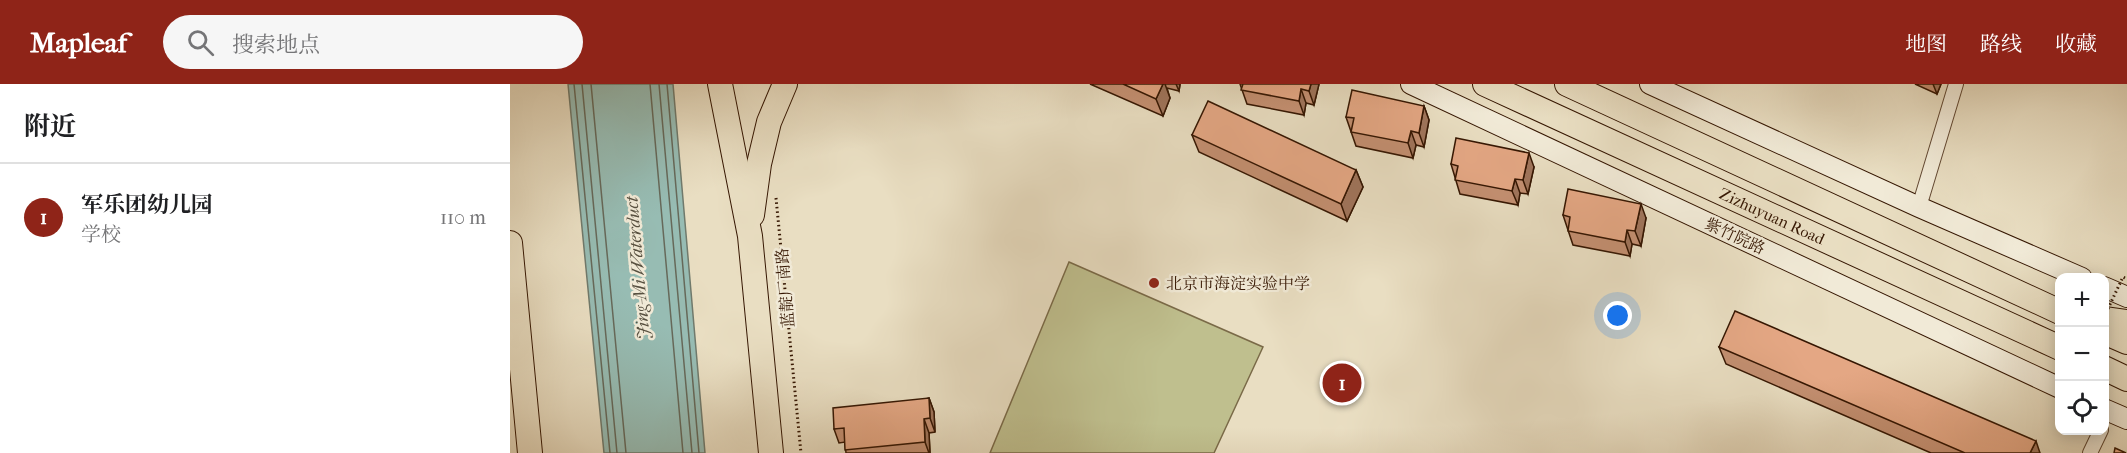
<!DOCTYPE html>
<html lang="zh">
<head>
<meta charset="utf-8">
<style>
	body { margin:0; font-family:"IM FELL French Canon","Noto Serif SC",serif; background:#f6f6f6; color:#202124 }
	.controls { position:absolute; right:18px; bottom:18px; display:grid; overflow:hidden; border-radius:12px; box-shadow:0 3px 15px #0003 }
	.controls button { width:54px; height:54px; display:grid; place-items:center; padding:0; border:0; border-bottom:2px solid #e0e0e0; background:#fff; color:#202124; font:30px sans-serif }
	.you { position:absolute; left:1108px; top:232px; width:21px; height:21px; margin:-15px; border:4px solid #fff; border-radius:50%; background:#1a73e8; box-shadow:0 0 0 9px #1a73e833 }
	.badge { display:grid; place-items:center; width:39px; height:39px; border-radius:50%; background:#8f2418; color:#fff; font-size:20px; font-weight:700 }
	.pin { position:absolute; translate:-50% -50%; border:3px solid #fff; box-shadow:0 2px 6px #0006 }
	.list { margin:0; padding:0; list-style:none }
	h2 { display:flex; justify-content:space-between; align-items:center; height:78px; margin:0; padding:0 24px; font-size:26px }
	h2 small { font-size:20px; font-weight:400; color:#757577 }
	.list li { display:grid; grid-template-columns:39px 1fr auto; gap:18px; align-items:center; box-sizing:border-box; height:108px; padding:0 24px; border-top:2px solid #e0e0e0 }
	.list b { display:block; font-size:22px; white-space:nowrap }
	.list p { margin:0; font-size:20px; white-space:nowrap; color:#757577 }
	.list em { font-size:20px; font-style:normal; color:#757577 }
	.icon { flex:none; width:33px; height:33px; fill:none; stroke:currentColor; stroke-width:2; stroke-linecap:round; stroke-linejoin:round }
	.map { position:relative; flex:none; width:1617px; height:369px; overflow:hidden }
	header { display:flex; align-items:center; gap:36px; box-sizing:border-box; height:84px; padding:0 30px; background:#8f2418; color:#fff }
	header strong { font-size:28px }
	nav { display:flex; gap:33px; margin-inline-start:auto; font-size:21px }
	.search { width:420px; height:54px; background:#f6f6f6; display:flex; align-items:center; gap:15px; box-sizing:border-box; padding:0 21px; border-radius:33px; color:#757577; font-size:22px }
	main { display:flex }
	aside { flex:1; background:#fff }
	.map>svg:first-child { display:block }
	.green { fill:#bfbf8e; stroke:#7a6a48; stroke-width:1.5 }
	.water { fill:#97bcb3; stroke:#707a6c; stroke-width:1.5 }
	.lines { fill:none; stroke-linecap:round; stroke-linejoin:round }
	.shore { stroke:#66695a; stroke-width:1.5 }
	.street-casing { stroke:#624832; stroke-width:16 }
	.secondary-casing { stroke:#351602; stroke-width:22 }
	.highway-casing { stroke:#351602; stroke-width:26 }
	.path { stroke:#351602; stroke-width:3; stroke-dasharray:1.5 3; stroke-linecap:butt }
	.street { stroke:#f1ead7; stroke-width:14 }
	.secondary { stroke:#f1ead7; stroke-width:20 }
	.highway { stroke:#e9dec2; stroke-width:24 }
	.path-bridge { stroke:#351602; stroke-width:3; stroke-dasharray:1.5 3; stroke-linecap:butt }
	.wall { fill:#c49072; stroke:#351602; stroke-width:1.5 }
	.shaded-wall { fill:#a0755c; stroke:#351602; stroke-width:1.5 }
	.building { fill:#e4a784; stroke:#351602; stroke-width:1.5 }
	.poi-dot { fill:#8f2418; stroke:#f1ead7; stroke-width:2 }
	.labels { text-anchor:middle; dominant-baseline:central; stroke-width:5; stroke-linejoin:round; paint-order:stroke }
	.street-label { font-size:16px; fill:#351602; stroke:#f1ead7 }
	.poi-label { font-size:16px; fill:#351602; stroke:#f1ead7; text-anchor:start }
	.water-label { font-size:18px; font-style:italic; fill:#575040; stroke:#f1ead7 }
</style>
</head>
<body>
<header>
<strong>Mapleaf</strong>
<div class="search"><svg class="icon" aria-label="search" viewBox="0 0 24 24"><circle cx="10" cy="10" r="6"/><path d="M15 15l6 6"/></svg>搜索地点</div>
<nav><a>地图</a><a>路线</a><a>收藏</a></nav>
</header>
<main>
<aside>
<h2>附近<small></small></h2>
<ul class="list">
<li><span class="badge">1</span><div><b>军乐团幼儿园</b><p>学校</p></div><em>110 m</em></li>
</ul>
</aside>
<div class="map">
<svg width="1617" height="369" viewBox="0 0 1617 369">
	<rect width="100%" height="100%" fill="#e9dec2"/>
	<filter id="stains"><feTurbulence type="fractalNoise" baseFrequency=".00333" numOctaves="4"/><feColorMatrix values="0 0 0 0 .2 0 0 0 0 .09 0 0 0 0 .02 0 0 0 .5 -.17"/></filter>
	<radialGradient id="worn" r=".72"><stop offset=".6" stop-color="#630" stop-opacity="0"/><stop offset="1" stop-color="#630" stop-opacity=".3"/></radialGradient>
	<path class="green" d="M559 178 753 263 704 369H480Z"/>
	<path class="water" d="M58 0H163L195 369H94Z"/>
	<g class="lines">
		<path class="shore" d="M64 0 100 369
			M72 0 107 369
			M81 0 116 369
			M140 0 173 369
			M149 0 182 369
			M157 0 189 369"/>
		<defs>
			<path id="street" d="M1409 123 1446 0
				M1580 369 1591 346"/>
			<path id="secondary" d="M901 0 1550 304
				M1140 0 1409 123 1572 194
				M1594 203 1617 213
				M1594 325 1617 335"/>
			<g id="highway">
				<path d="M210 0 240 152 261 369"/>
				<path id="s1" d="M975 0 1550 264"/>
				<path d="M1057 0 1550 228"/>
				<path d="M242 131 249 80 259 38 275 0"/>
				<path d="M0 159 20 369"/>
				<path d="M1594 235 1617 238"/>
				<path d="M1594 248 1617 258"/>
				<path d="M1594 284 1617 295"/>
			</g>
		</defs>
		<use href="#street" class="street-casing"/>
		<use href="#secondary" class="secondary-casing"/>
		<use href="#highway" class="highway-casing"/>
		<path class="path" d="M266 114 291 369"/>
		<use href="#street" class="street"/>
		<use href="#secondary" class="secondary"/>
		<use href="#highway" class="highway"/>
		<path class="path-bridge" d="M1594 233 1613 193 1617 195"/>
	</g>
	<path class="wall" d="M580 0H670V1L669 7 657 4 660 14 653 32Z
		M730 0H809L804 21 796 19 794 31 737 20Z
		M1405 0H1431L1427 10Z
		M914 22 919 36 914 63 906 61 903 74 846 62 836 33Z
		M682 51 846 86 853 103 837 137 689 68Z
		M941 80 1024 83 1018 110 1010 109 1008 121 950 110Z
		M1053 131 1136 134 1131 162 1122 160 1120 172 1063 161Z
		M1209 263 1530 369H1421L1216 280Z
		M419 314 424 328 425 348 419 349 420 369H336L335 358 329 359 324 345Z"/>
	<path class="shaded-wall" d="M653 0H655L660 14 653 32 646 15Z
		M666 0H670L669 7Z
		M801 0H809L804 21 799 7Z
		M1423 0H1431L1427 10Z
		M791 5 796 19 794 31 789 17Z
		M914 22 919 36 914 63 909 49Z
		M901 47 906 61 903 74 898 59Z
		M1019 69 1024 83 1018 110 1013 96Z
		M846 86 853 103 837 137 831 120Z
		M1005 95 1010 109 1008 121 1002 107Z
		M1131 120 1136 134 1131 162 1125 147Z
		M1117 146 1122 160 1120 172 1115 158Z
		M419 314 424 328 425 348 420 334Z
		M414 335 419 349 420 369H419L415 358Z
		M1526 357 1530 369H1520Z"/>
	<path class="building" d="M613 0H653L646 15Z
		M733 0H801L799 7 791 5 789 17 731 6Z
		M842 6 914 22 909 49 901 47 898 59 841 48 844 34 836 33Z
		M698 17 846 86 831 120 682 51Z
		M946 54 1019 69 1013 96 1005 95 1002 107 945 96 948 82 941 80Z
		M1058 105 1131 120 1125 147 1117 146 1115 158 1058 147 1060 133 1053 131Z
		M1225 227 1526 357 1520 369H1455L1209 263Z
		M419 314 420 334 414 335 415 358 335 366 334 344 324 345 323 324Z
		M1605 364 1616 369H1604Z"/>
	<circle class="poi-dot" cx="644" cy="199" r="6"/>
	<g class="labels">
		<g class="street-label">
			<text stroke="none"><textPath href="#s1" startOffset="316">Zizhuyuan Road</textPath></text>
			<text transform="translate(1225 152) rotate(25)">紫竹院路</text>
			<text transform="translate(275 204) rotate(-95)">蓝靛厂南路</text>
		</g>
		<g class="poi-label">
			<text x="656" y="199">北京市海淀实验中学</text>
		</g>
		<g class="water-label">
			<text transform="translate(128 184) rotate(-95)">Jing-Mi Waterduct</text>
		</g>
	</g>
	<rect width="100%" height="100%" filter="url(#stains)"/>
	<rect width="100%" height="100%" fill="url(#worn)"/>
</svg>
<div class="controls">
<button>+</button>
<button>−</button>
<button><svg class="icon" aria-label="locate" viewBox="0 0 24 24"><circle cx="12" cy="12" r="6"/><path d="M12 2v4M12 18v4M2 12h4M18 12h4"/></svg></button>
</div>
<div class="you"></div>
<div class="pin badge" style="left:832px;top:299px">1</div>
</div>
</main>
</body>
</html>
